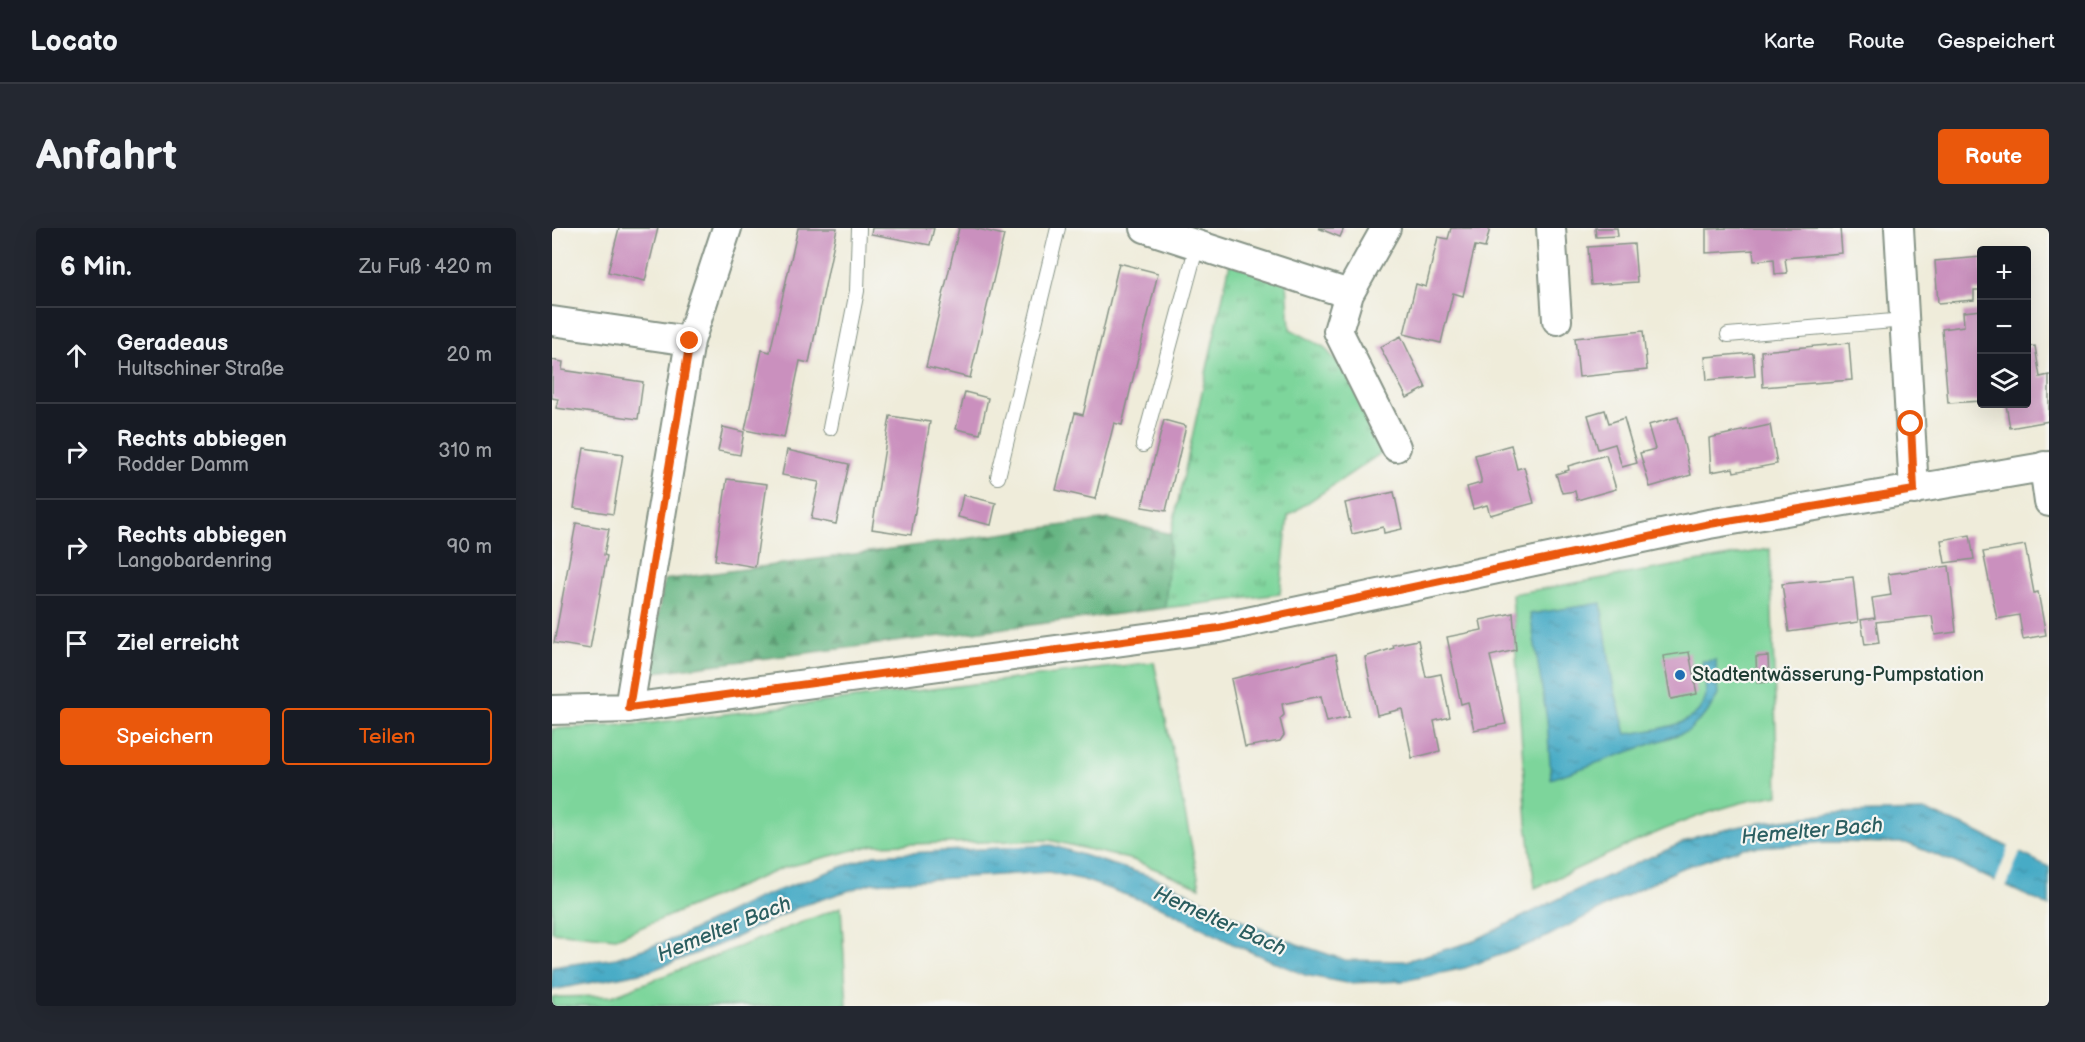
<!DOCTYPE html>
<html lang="de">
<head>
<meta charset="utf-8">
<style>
	body { margin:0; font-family:"Balsamiq Sans",sans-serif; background:#242831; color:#f1f3f6 }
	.controls { position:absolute; right:18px; top:18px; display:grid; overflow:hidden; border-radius:6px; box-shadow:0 6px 24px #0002 }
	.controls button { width:54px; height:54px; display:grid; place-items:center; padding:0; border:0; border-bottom:2px solid #363941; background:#171b24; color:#f1f3f6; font:30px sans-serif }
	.stop { position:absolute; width:18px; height:18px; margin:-14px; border:4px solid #ea580c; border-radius:50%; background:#fff }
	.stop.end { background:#ea580c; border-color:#fff; box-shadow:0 2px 6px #0008 }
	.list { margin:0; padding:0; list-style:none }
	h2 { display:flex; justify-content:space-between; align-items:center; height:78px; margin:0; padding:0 24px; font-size:26px }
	h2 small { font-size:20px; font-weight:400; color:#9ea1a6 }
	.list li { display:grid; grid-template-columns:39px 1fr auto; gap:18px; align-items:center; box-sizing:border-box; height:96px; padding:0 24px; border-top:2px solid #363941 }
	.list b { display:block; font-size:22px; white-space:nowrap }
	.list p { margin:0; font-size:20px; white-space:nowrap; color:#9ea1a6 }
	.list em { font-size:20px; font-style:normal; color:#9ea1a6 }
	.actions { display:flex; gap:12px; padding:18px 24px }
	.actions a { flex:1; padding:14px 0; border:2px solid #ea580c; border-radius:6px; text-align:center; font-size:21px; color:#ea580c }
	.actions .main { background:#ea580c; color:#fff }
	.icon { flex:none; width:33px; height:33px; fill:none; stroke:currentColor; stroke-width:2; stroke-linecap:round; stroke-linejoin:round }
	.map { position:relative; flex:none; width:1497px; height:778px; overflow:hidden; border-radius:6px }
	header { display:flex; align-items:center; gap:36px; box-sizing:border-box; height:84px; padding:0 30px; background:#171b24; border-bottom:2px solid #363941 }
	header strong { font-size:28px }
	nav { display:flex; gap:33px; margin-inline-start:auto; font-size:21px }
	.intro { display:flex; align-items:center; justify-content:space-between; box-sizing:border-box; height:144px; padding:0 36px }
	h1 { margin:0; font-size:42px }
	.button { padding:15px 27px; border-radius:6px; background:#ea580c; color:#fff; font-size:21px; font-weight:700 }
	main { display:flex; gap:36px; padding:0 36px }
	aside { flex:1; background:#171b24; border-radius:6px; box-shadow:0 6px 24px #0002 }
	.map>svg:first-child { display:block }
	.grass { fill:#7dd59b; stroke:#4e8968; stroke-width:1.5 }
	.forest { fill:url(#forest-firs); stroke:#427a5c; stroke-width:1.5 }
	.park { fill:url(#park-tufts); stroke:#4e8968; stroke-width:1.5 }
	.water { fill:url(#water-ripples); stroke:#33747d; stroke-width:1.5 }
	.pier { fill:#efecda }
	.building { fill:#ca90be }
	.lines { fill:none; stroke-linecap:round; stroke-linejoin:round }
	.service-casing { stroke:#879487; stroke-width:16 }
	.minor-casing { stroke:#879487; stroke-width:32 }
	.service { stroke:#fff; stroke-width:14 }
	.minor { stroke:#fff; stroke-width:28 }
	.route { stroke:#ea580c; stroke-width:8 }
	.poi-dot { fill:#1f6fb2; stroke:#f6f6f2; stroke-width:2 }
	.labels { text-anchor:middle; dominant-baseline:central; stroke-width:4.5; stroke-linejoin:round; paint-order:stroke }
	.poi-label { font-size:20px; fill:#1f3d34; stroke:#f6f6f2; text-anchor:start }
	.water-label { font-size:21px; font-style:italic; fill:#2b5e60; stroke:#f6f6f2 }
</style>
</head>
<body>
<header>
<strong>Locato</strong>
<nav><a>Karte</a><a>Route</a><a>Gespeichert</a></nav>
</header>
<div class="intro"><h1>Anfahrt</h1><a class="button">Route</a></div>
<main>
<aside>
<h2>6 Min.<small>Zu Fuß · 420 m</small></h2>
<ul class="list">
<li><svg class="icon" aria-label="ahead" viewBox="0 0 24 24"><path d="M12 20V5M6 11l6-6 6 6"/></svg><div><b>Geradeaus</b><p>Hultschiner Straße</p></div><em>20 m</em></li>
<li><svg class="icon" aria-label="right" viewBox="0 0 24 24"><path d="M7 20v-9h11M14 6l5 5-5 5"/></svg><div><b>Rechts abbiegen</b><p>Rodder Damm</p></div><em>310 m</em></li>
<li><svg class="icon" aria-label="right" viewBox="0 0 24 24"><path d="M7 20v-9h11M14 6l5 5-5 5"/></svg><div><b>Rechts abbiegen</b><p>Langobardenring</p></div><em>90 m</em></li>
<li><svg class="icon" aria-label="arrive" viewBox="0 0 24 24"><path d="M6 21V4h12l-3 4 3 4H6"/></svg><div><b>Ziel erreicht</b></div></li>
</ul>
<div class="actions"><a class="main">Speichern</a><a>Teilen</a></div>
</aside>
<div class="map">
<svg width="1497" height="778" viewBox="0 0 1497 778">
	<defs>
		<pattern id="forest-firs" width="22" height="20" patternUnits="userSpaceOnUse" patternTransform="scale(1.5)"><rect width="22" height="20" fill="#66b683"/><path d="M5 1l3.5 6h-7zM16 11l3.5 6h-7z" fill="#53956c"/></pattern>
		<pattern id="park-tufts" width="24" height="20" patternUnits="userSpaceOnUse" patternTransform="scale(1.5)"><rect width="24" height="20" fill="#7dd59b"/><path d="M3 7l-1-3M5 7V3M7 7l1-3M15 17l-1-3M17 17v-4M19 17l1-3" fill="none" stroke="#66ae7f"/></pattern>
		<pattern id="water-ripples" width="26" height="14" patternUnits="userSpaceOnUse" patternTransform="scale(1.5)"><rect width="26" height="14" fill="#47abc6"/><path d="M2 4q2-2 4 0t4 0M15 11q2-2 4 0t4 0" fill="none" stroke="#3b8ca2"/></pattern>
	</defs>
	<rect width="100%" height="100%" fill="#f6f6f2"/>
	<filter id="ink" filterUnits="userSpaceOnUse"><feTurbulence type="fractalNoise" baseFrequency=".0167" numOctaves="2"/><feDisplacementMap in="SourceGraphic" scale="12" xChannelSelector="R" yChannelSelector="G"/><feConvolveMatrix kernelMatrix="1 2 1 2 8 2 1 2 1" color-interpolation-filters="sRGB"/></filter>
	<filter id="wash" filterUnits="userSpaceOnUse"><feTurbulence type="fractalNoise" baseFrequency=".008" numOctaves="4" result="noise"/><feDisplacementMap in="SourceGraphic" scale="24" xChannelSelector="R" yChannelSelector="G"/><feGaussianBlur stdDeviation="1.35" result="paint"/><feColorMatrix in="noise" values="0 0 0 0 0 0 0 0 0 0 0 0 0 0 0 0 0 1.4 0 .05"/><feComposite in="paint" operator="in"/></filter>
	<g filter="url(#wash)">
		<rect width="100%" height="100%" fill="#efecda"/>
		<path class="grass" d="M1218 321 1226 567C1141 581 1062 625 983 660L975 595 960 366Z
			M602 434 648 659 581 632 497 612 322 617 231 640 64 710 0 704V501L91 496Z
			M289 679 295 778H0V769L60 768Z"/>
		<path class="forest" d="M557 291 619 306 613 380 96 445 112 352Z"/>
		<path class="park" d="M678 35 735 54 738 101 772 119 805 157 835 221 736 288 728 366 613 380 619 306Z"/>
		<path class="water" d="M1049 375 1061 456 1074 506C1098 502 1145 500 1153 471 1156 461 1151 444 1150 433L1164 432 1166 467 1155 485 1136 503 999 551 995 492 978 386Z
			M1373 583 1415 599 1497 639V678L1402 634 1354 615 1273 614 1191 620 1127 641 988 712 913 740 851 753 794 755 753 747 683 717 614 681 532 652 497 644 320 655 249 678 176 713 98 743 0 762V739L64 730 124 710 206 670 322 627 499 617 613 653 681 688 745 716 793 732 854 733 919 714 1033 658 1146 608 1199 596 1285 585Z"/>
		<path class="pier" d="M1458 616 1469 621 1454 660 1443 655Z"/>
		<g id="blocks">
			<path class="building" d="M67 0H106L93 53 56 44Z
				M246 0H285L257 135 248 133 232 210 193 202 210 122 218 124Z
				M320 0H382L378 17 319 6Z
				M407 0H422L452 7 418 150 374 139Z
				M766 0H792L788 9Z
				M899 0H938L933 20 923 18 911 68 901 65 889 115 852 106 864 56 874 59 886 9 896 11Z
				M1043 0H1065L1066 8 1044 9Z
				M1177 0H1288L1290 25 1233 30 1235 45 1223 46 1222 31 1202 33 1201 22 1154 25V1Z
				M1082 16 1085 54 1039 57 1036 19Z
				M1430 29V62H1422V72L1386 75 1383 33Z
				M567 35 606 45 570 197 562 195 543 271 504 262 523 185 531 187Z
				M1430 82V109L1426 110 1430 173 1396 175 1390 101 1412 98 1411 84Z
				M1091 103 1095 142 1027 149 1023 110Z
				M849 108 874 160 855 170 828 119Z
				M1297 115 1300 152 1211 159 1209 123Z
				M1483 118 1488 149 1497 147V193L1458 200 1454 176H1474V119Z
				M1201 125 1203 148 1155 152 1153 129Z
				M0 132 11 134 10 142 91 154 86 191 4 180 6 171 0 170Z
				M413 164 436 170 428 206 404 201Z
				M1053 182 1057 195 1072 190 1085 235 1070 239 1063 216 1046 221 1036 187Z
				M338 188 378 194 359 307 320 301Z
				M1126 189 1139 247 1098 259 1088 225 1103 221 1096 197Z
				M612 192 634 198 614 283 590 279Z
				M1218 197 1225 236 1182 244 1181 240 1159 244 1157 210Z
				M171 199 192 204 188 227 166 223Z
				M959 217 965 241 972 239 982 275 938 287 935 277 921 281 915 259 929 255V251L923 227Z
				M32 220 71 226 61 286 22 280Z
				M235 222 297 236 284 296 259 291 267 254 230 247Z
				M1054 227 1064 261 1025 272 1023 263 1010 265 1004 246 1017 242 1016 238Z
				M175 251 215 256 203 339 163 332Z
				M842 264 850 301 832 305 831 299 800 306 793 275Z
				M411 267 444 275 439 297 406 289Z
				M24 295 57 301 52 327 55 328 38 421 2 415Z
				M1418 307 1422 331 1393 335 1389 312Z
				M1473 317 1482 365 1486 364 1494 407 1471 411 1467 387 1445 391 1431 324Z
				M1397 338 1404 404 1383 407 1380 388 1342 392 1324 394 1327 415 1313 417 1309 392 1323 390 1320 370 1339 367 1336 346Z
				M1301 349 1306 394 1237 404 1230 356Z
				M961 385 964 422 938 428 954 496 922 502 916 474 909 476 895 409 930 402 928 392Z
				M866 412 874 449 889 446 898 489 882 493 888 523 860 530 850 481 825 487 813 429 842 420 841 417Z
				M1137 424 1145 466 1119 471 1111 428Z
				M784 426 797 489 775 494 769 468 730 476 732 487 728 491 732 507 728 513 693 519 679 451Z
				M1216 428 1217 454 1205 455 1204 429Z"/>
		</g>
	</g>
	<g filter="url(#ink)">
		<use href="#blocks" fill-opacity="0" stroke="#879487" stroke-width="1.5"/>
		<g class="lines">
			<defs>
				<path id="service" d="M1176 107 1353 92
					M278 200 305 63 307 0
					M591 217 645 17
					M446 249 506 0"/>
				<path id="minor" d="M593 0 797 66 834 0
					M999 0 1005 92
					M1347 0 1362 262
					M797 66 786 103 844 219
					M0 93 138 113
					M1492 238 1497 274
					M77 480 138 113 175 0
					M0 482 77 480 667 400 1157 296 1497 238"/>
			</defs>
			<use href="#service" class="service-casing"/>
			<use href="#minor" class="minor-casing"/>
			<use href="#service" class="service"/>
			<use href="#minor" class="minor"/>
		</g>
	</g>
	<g class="lines" filter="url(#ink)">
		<path class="route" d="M138 113 77 480 667 400 1158 296 1362 262 1359 196"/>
	</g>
	<circle class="poi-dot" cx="1128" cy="447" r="6"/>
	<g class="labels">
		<g class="poi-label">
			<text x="1140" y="447">Stadtentwässerung-Pumpstation</text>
		</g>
		<g class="water-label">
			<text transform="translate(1260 603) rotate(-5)">Hemelter Bach</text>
			<text transform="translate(668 693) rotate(24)">Hemelter Bach</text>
			<text transform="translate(172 701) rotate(-22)">Hemelter Bach</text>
		</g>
	</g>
</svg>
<div class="controls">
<button>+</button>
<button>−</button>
<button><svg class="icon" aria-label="layers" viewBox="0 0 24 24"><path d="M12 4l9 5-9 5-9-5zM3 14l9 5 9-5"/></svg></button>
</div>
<div class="stop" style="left:1359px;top:196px"></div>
<div class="stop end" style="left:138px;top:113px"></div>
</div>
</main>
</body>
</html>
